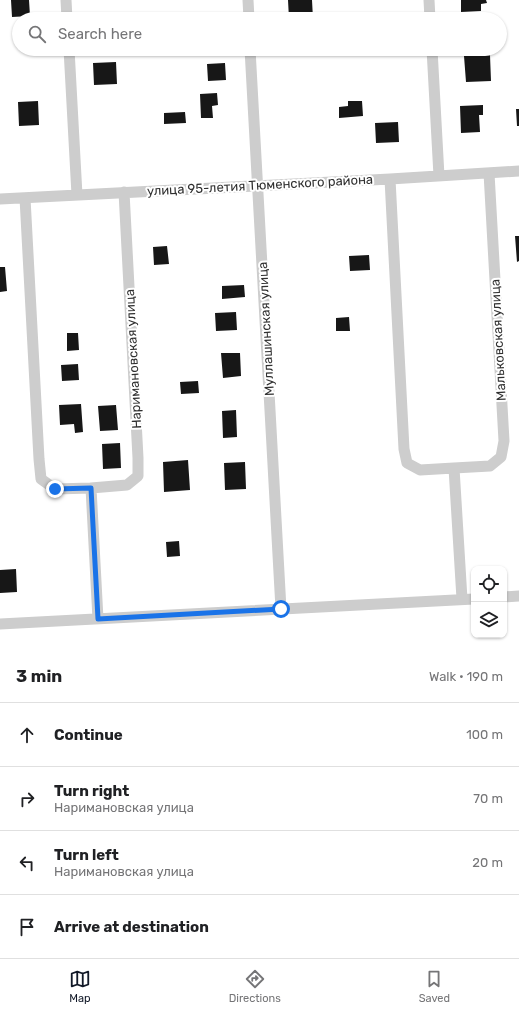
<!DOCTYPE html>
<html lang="en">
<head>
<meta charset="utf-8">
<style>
	body { margin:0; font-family:Rubik,sans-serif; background:#f6f6f6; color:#202124 }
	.controls { position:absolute; right:12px; bottom:12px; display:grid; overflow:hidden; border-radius:8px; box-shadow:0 1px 3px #0004 }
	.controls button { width:36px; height:36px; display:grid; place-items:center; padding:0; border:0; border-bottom:1px solid #e0e0e0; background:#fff; color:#202124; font:20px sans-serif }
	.stop { position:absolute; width:12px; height:12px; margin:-9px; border:3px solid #1a73e8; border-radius:50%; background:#fff }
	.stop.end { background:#1a73e8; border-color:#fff; box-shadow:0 1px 4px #0008 }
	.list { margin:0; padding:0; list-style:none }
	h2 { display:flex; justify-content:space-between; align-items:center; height:52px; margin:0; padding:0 16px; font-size:17px }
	h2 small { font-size:13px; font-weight:400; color:#757577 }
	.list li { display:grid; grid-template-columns:26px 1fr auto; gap:12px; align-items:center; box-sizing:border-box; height:64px; padding:0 16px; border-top:1px solid #e0e0e0 }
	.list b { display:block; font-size:15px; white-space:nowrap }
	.list p { margin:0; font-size:13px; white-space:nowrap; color:#757577 }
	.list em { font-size:13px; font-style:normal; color:#757577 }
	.icon { flex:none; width:22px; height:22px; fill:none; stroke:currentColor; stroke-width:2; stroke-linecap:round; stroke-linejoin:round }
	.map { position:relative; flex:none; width:519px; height:650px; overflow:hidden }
	.search { position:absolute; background:#fff; box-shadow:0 1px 3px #0004; left:12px; right:12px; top:12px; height:44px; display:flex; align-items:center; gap:10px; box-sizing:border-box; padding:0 14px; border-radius:22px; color:#757577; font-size:15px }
	.sheet { height:308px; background:#fff }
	nav { display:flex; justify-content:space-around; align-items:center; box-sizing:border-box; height:56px; border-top:1px solid #e0e0e0; background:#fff; font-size:11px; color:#757577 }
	nav a { display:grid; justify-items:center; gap:2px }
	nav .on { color:#111827 }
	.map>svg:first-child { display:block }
	.building { fill:#171717 }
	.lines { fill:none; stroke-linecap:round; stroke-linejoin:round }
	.minor { stroke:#cdcdcd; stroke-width:11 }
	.route { stroke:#1a73e8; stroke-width:5 }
	.labels { text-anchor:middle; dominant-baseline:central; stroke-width:4; stroke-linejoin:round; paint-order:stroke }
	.street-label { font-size:13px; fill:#303030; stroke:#fff }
</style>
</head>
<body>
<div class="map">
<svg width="519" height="650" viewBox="0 0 519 650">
	<rect width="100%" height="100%" fill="#fff"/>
	<path class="building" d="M11 0H29L30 16 12 17Z
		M288 0H312L313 19H289Z
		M461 0H486L487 3 481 4V11L461 12Z
		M308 49H331V51L316 52 317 56H308Z
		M348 49H382V52L348 54Z
		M490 55 491 81 466 82 464 56Z
		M116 62 117 84 94 85 93 63Z
		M225 63 226 80 208 81 207 64Z
		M217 93 218 105 212 106 213 118H201L200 94Z
		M38 101 39 125 19 126 18 102Z
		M348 101H362L363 116 339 118V107L348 106Z
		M483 105V115H479L480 132 461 133 460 106Z
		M516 109H519V126H517Z
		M185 112 186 123 164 124V113Z
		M398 122 399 142 376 143 375 123Z
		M515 236H519V261L517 262Z
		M167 246 169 264 154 265 153 247Z
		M369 255 370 270 350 271 349 256Z
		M0 267H5L7 291 0 292Z
		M244 285 245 297 222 299V286Z
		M236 312 237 330 216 331 215 313Z
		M349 317 350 331H336V318Z
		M67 333H78L79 350 67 351Z
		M221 353H240L241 376 223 378Z
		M78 364 79 380 62 381 61 365Z
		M198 381 199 393 181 394 180 382Z
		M81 404 83 432 75 433 74 424 60 425 59 405Z
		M116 405 118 430 100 431 98 406Z
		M236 410 237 437 223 438 222 411Z
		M120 443 121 468 103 469 102 444Z
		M188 460 190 490 164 492 163 462Z
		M245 462 246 489 225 490 224 463Z
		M179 541 180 556 167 557 166 542Z
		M16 569 17 592 0 593V570Z"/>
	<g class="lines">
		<path class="minor" d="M66 0 67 19
			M248 0 249 19
			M429 0 430 19
			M69 49 77 195
			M250 49 281 609
			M432 49 439 176
			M390 179 404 449 407 463 420 470 454 468 462 599
			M25 198 39 459 41 479 55 489 91 488 98 619
			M0 199 390 179 519 171
			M454 468 490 466 501 457 504 441 489 173
			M91 488 127 485 138 476V458L124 192
			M504 597 519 596
			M0 624 474 599"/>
	</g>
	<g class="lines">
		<path class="route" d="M55 489 91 488 98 619 281 609"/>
	</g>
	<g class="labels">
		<g class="street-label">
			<text transform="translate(260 185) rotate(-3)">улица 95-летия Тюменского района</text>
			<text transform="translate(266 329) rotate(-93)">Муллашинская улица</text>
			<text transform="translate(498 340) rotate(-93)">Мальковская улица</text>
			<text transform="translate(133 359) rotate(-93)">Наримановская улица</text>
		</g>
	</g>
</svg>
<div class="controls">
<button><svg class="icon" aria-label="locate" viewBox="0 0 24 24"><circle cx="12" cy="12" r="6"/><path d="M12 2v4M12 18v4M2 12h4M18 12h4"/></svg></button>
<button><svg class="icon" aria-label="layers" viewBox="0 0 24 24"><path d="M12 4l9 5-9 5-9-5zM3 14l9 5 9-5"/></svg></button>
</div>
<div class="stop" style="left:281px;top:609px"></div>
<div class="stop end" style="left:55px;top:489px"></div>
<div class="search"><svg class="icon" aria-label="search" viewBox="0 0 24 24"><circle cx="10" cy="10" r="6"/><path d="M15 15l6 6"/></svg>Search here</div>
</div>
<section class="sheet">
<h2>3 min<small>Walk · 190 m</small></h2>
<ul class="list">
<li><svg class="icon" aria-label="ahead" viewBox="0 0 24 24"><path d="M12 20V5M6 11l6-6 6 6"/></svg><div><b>Continue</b></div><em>100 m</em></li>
<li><svg class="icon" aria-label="right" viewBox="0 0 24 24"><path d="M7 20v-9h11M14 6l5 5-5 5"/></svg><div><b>Turn right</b><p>Наримановская улица</p></div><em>70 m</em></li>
<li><svg class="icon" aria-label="left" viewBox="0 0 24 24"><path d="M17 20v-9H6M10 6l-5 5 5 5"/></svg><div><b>Turn left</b><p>Наримановская улица</p></div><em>20 m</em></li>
<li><svg class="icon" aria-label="arrive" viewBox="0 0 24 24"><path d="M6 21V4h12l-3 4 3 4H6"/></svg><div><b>Arrive at destination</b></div></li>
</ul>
</section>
<nav>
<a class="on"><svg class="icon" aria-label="map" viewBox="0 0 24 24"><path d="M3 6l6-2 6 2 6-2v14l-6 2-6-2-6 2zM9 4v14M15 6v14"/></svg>Map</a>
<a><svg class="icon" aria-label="directions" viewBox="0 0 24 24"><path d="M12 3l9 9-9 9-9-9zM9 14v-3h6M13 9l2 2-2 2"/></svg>Directions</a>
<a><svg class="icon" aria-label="saved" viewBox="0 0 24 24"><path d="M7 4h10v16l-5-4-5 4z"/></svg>Saved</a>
</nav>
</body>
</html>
